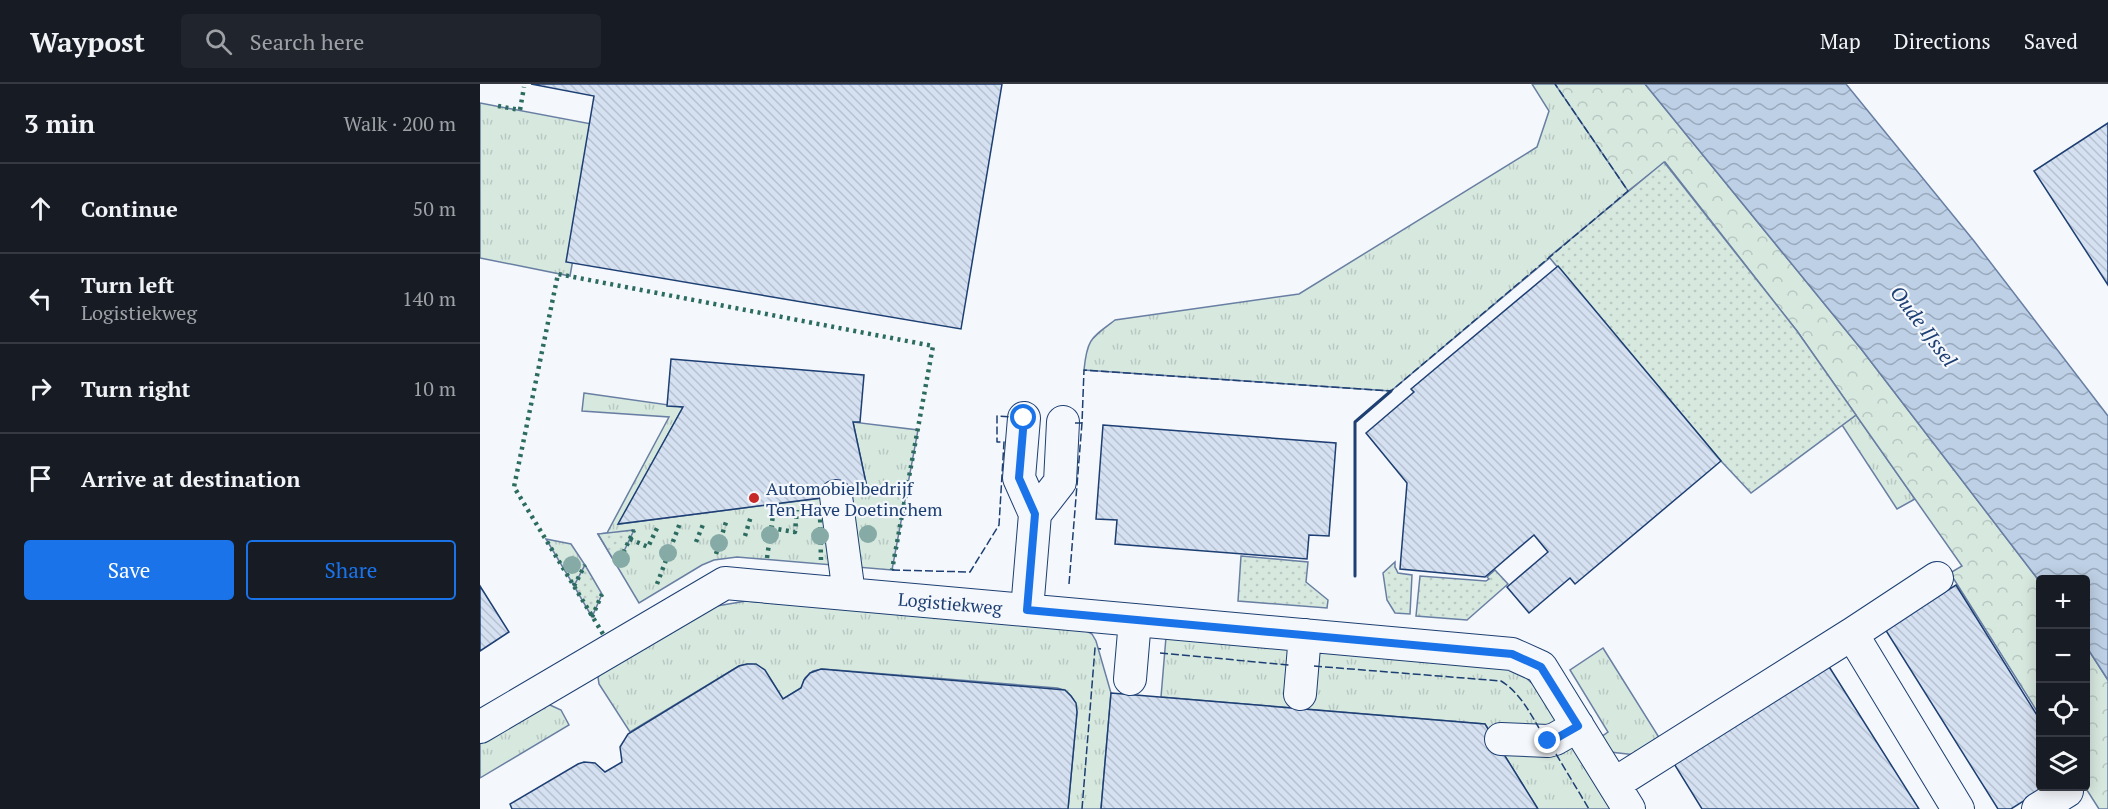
<!DOCTYPE html>
<html lang="en">
<head>
<meta charset="utf-8">
<style>
	body { margin:0; font-family:"PT Serif",serif; background:#20242c; color:#f1f3f6 }
	.controls { position:absolute; right:18px; bottom:18px; display:grid; overflow:hidden; border-radius:6px; box-shadow:0 3px 15px #0003 }
	.controls button { width:54px; height:54px; display:grid; place-items:center; padding:0; border:0; border-bottom:2px solid #363941; background:#171b24; color:#f1f3f6; font:30px sans-serif }
	.stop { position:absolute; width:18px; height:18px; margin:-14px; border:4px solid #1a73e8; border-radius:50%; background:#fff }
	.stop.end { background:#1a73e8; border-color:#fff; box-shadow:0 2px 6px #0008 }
	.list { margin:0; padding:0; list-style:none }
	h2 { display:flex; justify-content:space-between; align-items:center; height:78px; margin:0; padding:0 24px; font-size:26px }
	h2 small { font-size:20px; font-weight:400; color:#9ea1a6 }
	.list li { display:grid; grid-template-columns:39px 1fr auto; gap:18px; align-items:center; box-sizing:border-box; height:90px; padding:0 24px; border-top:2px solid #363941 }
	.list b { display:block; font-size:22px; white-space:nowrap }
	.list p { margin:0; font-size:20px; white-space:nowrap; color:#9ea1a6 }
	.list em { font-size:20px; font-style:normal; color:#9ea1a6 }
	.actions { display:flex; gap:12px; padding:18px 24px }
	.actions a { flex:1; padding:14px 0; border:2px solid #1a73e8; border-radius:6px; text-align:center; font-size:21px; color:#1a73e8 }
	.actions .main { background:#1a73e8; color:#fff }
	.icon { flex:none; width:33px; height:33px; fill:none; stroke:currentColor; stroke-width:2; stroke-linecap:round; stroke-linejoin:round }
	.map { position:relative; flex:none; width:1628px; height:725px; overflow:hidden }
	header { display:flex; align-items:center; gap:36px; box-sizing:border-box; height:84px; padding:0 30px; background:#171b24; border-bottom:2px solid #363941 }
	header strong { font-size:28px }
	nav { display:flex; gap:33px; margin-inline-start:auto; font-size:21px }
	.search { width:420px; height:54px; background:#20242c; display:flex; align-items:center; gap:15px; box-sizing:border-box; padding:0 21px; border-radius:6px; color:#9ea1a6; font-size:22px }
	main { display:flex }
	aside { flex:1; background:#171b24 }
	.map>svg:first-child { display:block }
	.grass { fill:url(#grass-tufts); stroke:#687fa3; stroke-width:1.5 }
	.forest { fill:url(#forest-crowns); stroke:#687fa3; stroke-width:1.5 }
	.garden { fill:url(#garden-dots); stroke:#687fa3; stroke-width:1.5 }
	.water { fill:url(#water-waves); stroke:#687fa3; stroke-width:1.5 }
	.building { fill:url(#building-back-hatch); stroke:#1d3f73; stroke-width:1.5 }
	.lines { fill:none; stroke-linecap:round; stroke-linejoin:round }
	.minor-casing { stroke:#1d3f73; stroke-width:34 }
	.minor { stroke:#f4f7fb; stroke-width:32 }
	.hedge { stroke:#2c6c60; stroke-width:4.5; stroke-dasharray:3 4.5; stroke-linecap:butt }
	.fence { stroke:#1d3f73; stroke-width:1.5; stroke-dasharray:8 3; stroke-linecap:butt }
	.wall { stroke:#1d3f73; stroke-width:3 }
	.tree { fill:#86aba6 }
	.route { stroke:#1a73e8; stroke-width:8 }
	.poi-dot { fill:#c62828; stroke:#f4f7fb; stroke-width:2 }
	.labels { text-anchor:middle; dominant-baseline:central; stroke-width:4.5; stroke-linejoin:round; paint-order:stroke }
	.poi-label { font-size:18px; fill:#1d3f73; stroke:#f4f7fb; text-anchor:start }
	.street-label { font-size:18px; fill:#1d3f73; stroke:#f4f7fb }
	.water-label { font-size:20px; font-style:italic; fill:#1d3f73; stroke:#f4f7fb }
</style>
</head>
<body>
<header>
<strong>Waypost</strong>
<div class="search"><svg class="icon" aria-label="search" viewBox="0 0 24 24"><circle cx="10" cy="10" r="6"/><path d="M15 15l6 6"/></svg>Search here</div>
<nav><a>Map</a><a>Directions</a><a>Saved</a></nav>
</header>
<main>
<aside>
<h2>3 min<small>Walk · 200 m</small></h2>
<ul class="list">
<li><svg class="icon" aria-label="ahead" viewBox="0 0 24 24"><path d="M12 20V5M6 11l6-6 6 6"/></svg><div><b>Continue</b></div><em>50 m</em></li>
<li><svg class="icon" aria-label="left" viewBox="0 0 24 24"><path d="M17 20v-9H6M10 6l-5 5 5 5"/></svg><div><b>Turn left</b><p>Logistiekweg</p></div><em>140 m</em></li>
<li><svg class="icon" aria-label="right" viewBox="0 0 24 24"><path d="M7 20v-9h11M14 6l5 5-5 5"/></svg><div><b>Turn right</b></div><em>10 m</em></li>
<li><svg class="icon" aria-label="arrive" viewBox="0 0 24 24"><path d="M6 21V4h12l-3 4 3 4H6"/></svg><div><b>Arrive at destination</b></div></li>
</ul>
<div class="actions"><a class="main">Save</a><a>Share</a></div>
</aside>
<div class="map">
<svg width="1628" height="725" viewBox="0 0 1628 725">
	<defs>
		<pattern id="grass-tufts" width="24" height="20" patternUnits="userSpaceOnUse" patternTransform="scale(1.5)"><rect width="24" height="20" fill="#d7e8df"/><path d="M3 7l-1-3M5 7V3M7 7l1-3M15 17l-1-3M17 17v-4M19 17l1-3" fill="none" stroke="#b8c8c3"/></pattern>
		<pattern id="forest-crowns" width="20" height="18" patternUnits="userSpaceOnUse" patternTransform="scale(1.5)"><rect width="20" height="18" fill="#d7e8df"/><path d="M2 6a3 3 0 1 1 6 0M12 15a3 3 0 1 1 6 0" fill="none" stroke="#b8c8c3"/></pattern>
		<pattern id="garden-dots" width="8" height="8" patternUnits="userSpaceOnUse" patternTransform="scale(1.5)"><rect width="8" height="8" fill="#d7e8df"/><path d="M2 2h.1M6 6h.1" fill="none" stroke="#b8c8c3" stroke-width="1.8" stroke-linecap="round"/></pattern>
		<pattern id="water-waves" width="16" height="10" patternUnits="userSpaceOnUse" patternTransform="scale(1.5)"><rect width="16" height="10" fill="#bed0e5"/><path d="M0 5q4-4 8 0t8 0" fill="none" stroke="#9aaabe"/></pattern>
		<pattern id="building-back-hatch" width="6" height="6" patternUnits="userSpaceOnUse" patternTransform="scale(1.5)"><rect width="6" height="6" fill="#d5e0f0"/><path d="M-1 5l2 2M0 0l6 6M5-1l2 2" fill="none" stroke="#b6c1d1"/></pattern>
	</defs>
	<rect width="100%" height="100%" fill="#f4f7fb"/>
	<path class="grass" d="M1052 0H1124L1184 78 911 307 604 286C607 255 611 254 635 236L819 210 1057 63 1069 27Z
		M0 19 117 41 90 192 0 174Z
		M104 309 203 323 139 440 388 408 373 338 438 346 412 486 257 473 234 476 222 481 159 519 118 450 127 449 189 333 102 327Z
		M1376 331 1435 415 1417 425 1362 341Z
		M66 455 91 460 105 481 94 502Z
		M266 517 601 544 612 550 616 557 631 609 621 725H588L597 628C595 615 590 607 577 604L343 585 333 587 325 594 321 604 303 615C291 598 284 573 259 582L150 648 119 600 118 593 124 586 231 523Z
		M686 553 1028 583 1043 591 1055 602 1132 725H1058L1005 640 681 613Z
		M1123 564 1180 655 1156 671 1130 668 1121 653 1128 648 1090 586Z
		M70 621 81 626 89 641 0 694V660L59 622Z"/>
	<path class="forest" d="M1075 0H1165L1382 266 1560 498V632L1470 489 1482 482 1317 247 1185 78 1148 107Z
		M1606 562 1628 596V725H1619L1605 703Z"/>
	<path class="garden" d="M1184 78 1317 247 1376 331 1271 409 1241 377 1069 173Z
		M154 446 137 482 118 450Z
		M761 472 828 478 826 498 848 516 847 524 758 517Z
		M915 478V483L918 489 932 491 930 530 915 529 907 516 903 489Z
		M105 481 122 510 112 533 94 502Z
		M1015 486 1028 500 987 536 936 532 940 492 1006 497 1009 495 1007 493Z"/>
	<path class="water" d="M1165 0H1366L1494 157 1628 332V596L1606 562V496H1560V498L1382 266Z"/>
	<path class="building" d="M51 0H522L481 245 86 178 114 12Z
		M1628 39V201L1554 87Z
		M1078 182 1241 377 1095 500 1090 494 1049 529 1027 503 1068 468 1054 451 1005 493 920 485 927 399 886 349 934 308 931 305Z
		M191 275 384 291 380 338H373L388 408 138 440 203 323 187 322Z
		M623 341 856 359 849 452 829 451 827 475 635 460 637 436 616 435Z
		M1476 501 1560 636V702H1567L1531 725H1518L1405 545Z
		M0 502 29 548 0 567Z
		M267 580H276L285 586 303 615 321 604 324 596 330 589 341 585 585 606 591 612 596 619 597 628 588 725H32L30 720 98 680 104 678 115 679 125 688 142 678 140 663 148 650 259 582Z
		M1348 581 1439 725H1222L1193 678Z
		M631 609 1005 640 1058 725H621Z"/>
	<g class="lines">
		<defs>
			<path id="minor" d="M544 334 539 394 555 430 547 526
				M356 412 369 510
				M555 430 580 398 583 338
				M1457 494 1372 550 1478 725
				M650 595 655 536
				M820 610 825 551
				M0 643 245 499 1032 570 1061 583 1149 725
				M1021 655 1068 657 1075 655 1098 642
				M1134 700 1372 550
				M1558 725 1587 707"/>
		</defs>
		<use href="#minor" class="minor-casing"/>
		<use href="#minor" class="minor"/>
		<path class="hedge" d="M18 22 40 26 44 3
			M340 428 341 478
			M291 444 315 448 317 426
			M265 452 271 432
			M150 455 168 463 178 442
			M216 458 224 438
			M236 470 247 435
			M287 474 293 431
			M137 482 154 446
			M177 500 200 439
			M94 502 105 481
			M112 533 122 510
			M123 550 34 403 78 190 453 262 412 486"/>
		<path class="fence" d="M595 339H602L604 286 911 307 1148 107 1075 0
			M412 486 490 488 519 441 524 358H517V332L532 333
			M589 500 602 339
			M680 569 809 581
			M834 582 1021 597C1039 608 1049 627 1059 644
			M1076 670 1109 725
			M602 725 615 564 621 565"/>
		<path class="wall" d="M875 492V338L911 307"/>
	</g>
	<g class="tree">
		<circle cx="388" cy="450" r="9"/>
		<circle cx="290" cy="451" r="9"/>
		<circle cx="340" cy="452" r="9"/>
		<circle cx="239" cy="459" r="9"/>
		<circle cx="188" cy="469" r="9"/>
		<circle cx="141" cy="475" r="9"/>
		<circle cx="92" cy="481" r="9"/>
	</g>
	<g class="lines">
		<path class="route" d="M544 334 539 394 555 430 547 526 1032 570 1061 583 1098 642 1075 655 1068 657"/>
	</g>
	<circle class="poi-dot" cx="274" cy="414" r="6"/>
	<g class="labels">
		<g class="poi-label">
			<text x="286" y="404">Automobielbedrijf<tspan x="286" dy="21">Ten Have Doetinchem</tspan></text>
		</g>
		<g class="street-label">
			<text transform="translate(470 519) rotate(5)">Logistiekweg</text>
		</g>
		<g class="water-label">
			<text transform="translate(1444 242) rotate(53)">Oude IJssel</text>
		</g>
	</g>
</svg>
<div class="controls">
<button>+</button>
<button>−</button>
<button><svg class="icon" aria-label="locate" viewBox="0 0 24 24"><circle cx="12" cy="12" r="6"/><path d="M12 2v4M12 18v4M2 12h4M18 12h4"/></svg></button>
<button><svg class="icon" aria-label="layers" viewBox="0 0 24 24"><path d="M12 4l9 5-9 5-9-5zM3 14l9 5 9-5"/></svg></button>
</div>
<div class="stop" style="left:544px;top:334px"></div>
<div class="stop end" style="left:1068px;top:657px"></div>
</div>
</main>
</body>
</html>
